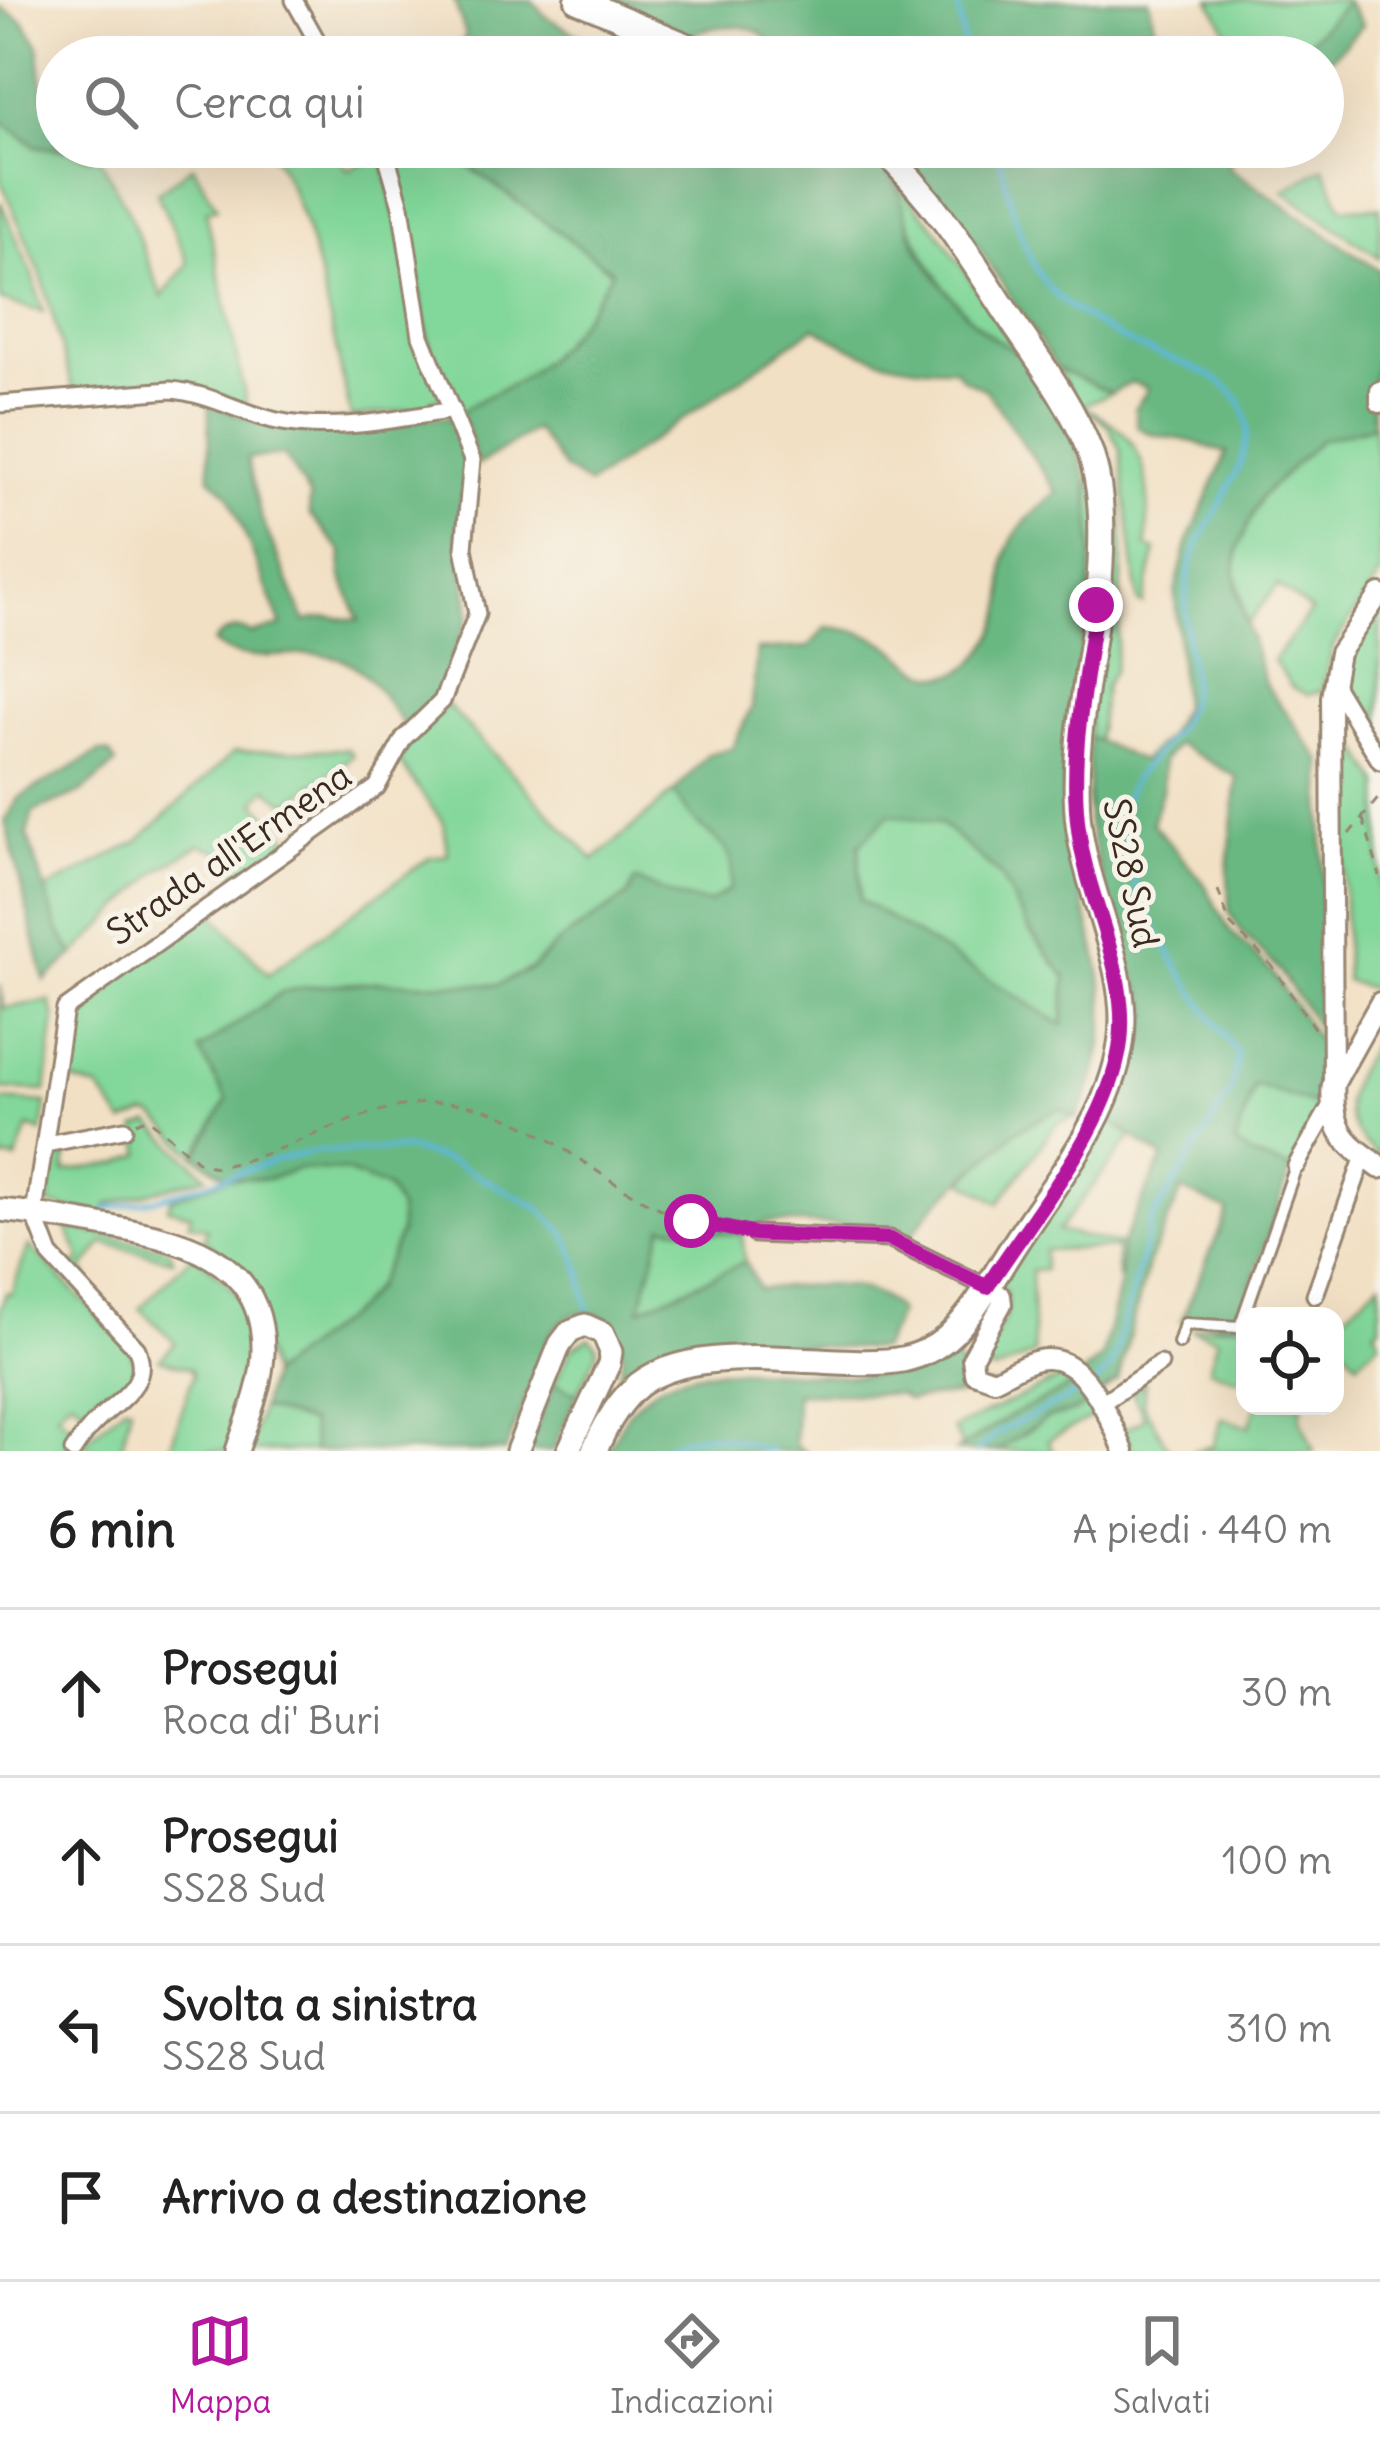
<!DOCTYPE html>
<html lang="it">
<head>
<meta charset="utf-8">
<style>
	body { margin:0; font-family:Delius,sans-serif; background:#f6f6f6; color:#222 }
	.controls { position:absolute; right:36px; bottom:36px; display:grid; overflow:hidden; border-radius:24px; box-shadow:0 12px 48px #0002 }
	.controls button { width:108px; height:108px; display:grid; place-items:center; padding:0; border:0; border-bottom:3px solid #e0e0e0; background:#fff; color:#222; font:60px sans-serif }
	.stop { position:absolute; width:36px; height:36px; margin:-27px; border:9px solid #b5179e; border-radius:50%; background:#fff }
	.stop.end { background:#b5179e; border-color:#fff; box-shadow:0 3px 12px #0008 }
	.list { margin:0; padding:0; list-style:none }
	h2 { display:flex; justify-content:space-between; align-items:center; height:156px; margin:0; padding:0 48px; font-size:51px }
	h2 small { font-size:39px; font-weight:400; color:#767676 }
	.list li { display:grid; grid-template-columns:78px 1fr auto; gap:36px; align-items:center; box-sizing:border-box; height:168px; padding:0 48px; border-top:3px solid #e0e0e0 }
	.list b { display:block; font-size:45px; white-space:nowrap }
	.list p { margin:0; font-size:39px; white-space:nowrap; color:#767676 }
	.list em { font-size:39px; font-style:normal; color:#767676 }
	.icon { flex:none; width:66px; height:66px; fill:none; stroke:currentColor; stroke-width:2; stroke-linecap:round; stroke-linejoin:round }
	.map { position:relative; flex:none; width:1380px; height:1451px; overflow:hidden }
	.search { position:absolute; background:#fff; box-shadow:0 12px 48px #0002; left:36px; right:36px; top:36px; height:132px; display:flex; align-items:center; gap:30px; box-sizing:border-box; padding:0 42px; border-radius:66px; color:#767676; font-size:45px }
	.sheet { height:828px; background:#fff }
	nav { display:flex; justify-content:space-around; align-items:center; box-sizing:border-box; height:168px; border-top:3px solid #e0e0e0; background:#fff; font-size:33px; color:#767676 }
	nav a { display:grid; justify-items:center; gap:6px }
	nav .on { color:#b5179e }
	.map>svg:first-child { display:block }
	.green { fill:#82d79a; stroke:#5e805c; stroke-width:3 }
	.forest { fill:#69b882; stroke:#527150; stroke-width:3; fill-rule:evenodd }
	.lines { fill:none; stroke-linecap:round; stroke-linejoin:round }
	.stream { stroke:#5fb8dc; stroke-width:4.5 }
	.pedestrian-casing { stroke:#968571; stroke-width:16 }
	.minor-casing { stroke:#968571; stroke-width:21 }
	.tertiary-casing { stroke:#968571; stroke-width:24 }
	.secondary-casing { stroke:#968571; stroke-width:27 }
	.primary-casing { stroke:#968571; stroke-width:30 }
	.path { stroke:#968571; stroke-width:3; stroke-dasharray:9 9; stroke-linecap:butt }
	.pedestrian { stroke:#fff; stroke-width:10 }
	.minor { stroke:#fff; stroke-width:15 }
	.tertiary { stroke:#fff; stroke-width:18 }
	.secondary { stroke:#fff; stroke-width:21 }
	.primary { stroke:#fff; stroke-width:24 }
	.route { stroke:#b5179e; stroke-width:15 }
	.labels { text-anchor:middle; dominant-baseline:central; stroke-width:10; stroke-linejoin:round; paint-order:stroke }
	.street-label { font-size:36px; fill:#3b2a1e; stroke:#f7f3e8 }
</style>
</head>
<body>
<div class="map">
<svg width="1380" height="1451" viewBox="0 0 1380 1451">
	<rect width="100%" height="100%" fill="#f7f3e8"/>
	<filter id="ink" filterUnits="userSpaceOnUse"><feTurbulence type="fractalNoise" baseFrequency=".00833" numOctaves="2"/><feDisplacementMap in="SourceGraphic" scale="24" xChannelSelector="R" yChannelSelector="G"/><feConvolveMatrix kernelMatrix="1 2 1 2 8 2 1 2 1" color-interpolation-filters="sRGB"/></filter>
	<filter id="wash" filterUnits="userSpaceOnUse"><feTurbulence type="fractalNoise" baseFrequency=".004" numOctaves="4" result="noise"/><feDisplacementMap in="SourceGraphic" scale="48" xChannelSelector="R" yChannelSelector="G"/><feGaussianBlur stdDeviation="2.7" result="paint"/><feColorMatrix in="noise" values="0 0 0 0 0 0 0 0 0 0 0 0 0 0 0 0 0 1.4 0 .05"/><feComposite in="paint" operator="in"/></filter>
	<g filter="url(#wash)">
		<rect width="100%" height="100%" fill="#f2e0c4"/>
		<path class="green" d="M1210 0H1345L1346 2 1294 57H1242Z
			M0 120 36 147 72 151 89 158 99 156 128 211 162 297 188 263 157 193 193 166 217 208 206 211 247 406 200 389 74 392 41 274 0 179Z
			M267 147H329L348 169 382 156 442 399 432 400 433 407 351 417C334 344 312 203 267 147Z
			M394 147H460L457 157 613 271C591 308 562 349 527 375 505 391 480 396 461 413L431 351 391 152Z
			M1324 167 1342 208 1380 207V258L1283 191Z
			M894 180 937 230 1022 355C955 322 913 249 894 180Z
			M0 201 32 274 43 312 0 300Z
			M1057 368 1111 393 1082 406C1151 438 1151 478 1146 547L1156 550 1143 604 1138 602 1120 449 1109 426 1081 406Z
			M1373 426 1380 483V575L1334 644 1321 691 1308 695 1292 687 1273 660 1311 611 1278 585 1247 624 1235 570 1239 546 1261 497 1320 440Z
			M1091 431C1138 460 1120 620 1114 670L1105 685 1097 741 1089 737Z
			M1380 610V740L1344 677 1356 642Z
			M447 705 594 860 674 792C682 802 689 816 698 824 723 846 737 851 730 889L709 904 679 898 635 881 628 896 556 944 533 967 498 985 374 982 227 1100 196 1156 154 1116 146 1114 124 1123 99 1089 66 1079 70 1016 76 1006 212 913 268 974 430 857 448 855 444 824 398 760 406 744Z
			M1339 716 1380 784V975L1372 989 1346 981Z
			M348 749 353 756 287 804 267 788 256 802 290 841 236 875 219 851 200 845 158 871 74 955 58 929 45 890 137 842 234 752Z
			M890 813 940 823 1000 875 1029 930 1066 977 1063 1026 860 900 859 844Z
			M0 984 3 1008 50 1001 55 1018 46 1091 0 1089Z
			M1380 1032V1158C1324 1109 1350 1087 1380 1032Z
			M1255 1085 1322 1107 1291 1169 1255 1157 1235 1144Z
			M0 1100 46 1103 42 1132 28 1127 16 1160 0 1158Z
			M1059 1109 1077 1117 1058 1122 999 1203 964 1181 1016 1131Z
			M1107 1118 1132 1136 1058 1231 1121 1245V1279H1118L1116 1248 1044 1250V1270L1031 1271 1034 1354 996 1371 982 1370 980 1361C994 1337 1021 1309 1000 1283Z
			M150 1123 207 1176 107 1205 106 1215 48 1205 54 1151 67 1148 65 1172 120 1163 142 1154 136 1129Z
			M321 1168C342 1170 365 1173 383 1185 424 1214 384 1281 358 1306 332 1332 299 1353 270 1375L243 1272 204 1239 207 1228 189 1223 191 1214 168 1208 171 1199 228 1178 267 1179 298 1169Z
			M662 1226 742 1235 745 1262 639 1309Z
			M66 1227 168 1249 173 1260 103 1243 82 1270 87 1276 84 1281 72 1269 81 1258Z
			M29 1245 130 1349 136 1365 126 1390 93 1417 71 1398 57 1413 79 1434 66 1451H0V1310L6 1293 11 1294Z
			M193 1254C279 1316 254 1364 228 1451H169L193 1376 191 1369 160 1359 175 1343 140 1308Z
			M1380 1282V1326L1375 1329 1380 1341 1358 1362 1339 1342 1335 1345V1323Z
			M1245 1323V1381L1209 1369 1218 1338 1191 1329Z
			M589 1338 597 1346V1353L577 1394 554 1383 572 1348Z
			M1067 1375 1076 1381C1044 1407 998 1420 963 1448L953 1429Z
			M1145 1383 1143 1404 1170 1451H1132L1123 1430 1145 1418 1132 1392Z
			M1091 1401 1098 1414 1048 1440 1053 1451H997L1047 1418 1078 1410Z
			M125 1405 131 1406 121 1451H100L82 1444Z
			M1256 1406H1302L1300 1418 1314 1451H1192L1213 1446 1222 1418 1249 1427Z
			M261 1408 311 1423 314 1451H248Z"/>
		<path class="forest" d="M454 0H532L546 17 582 37 613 48 641 42 678 57H452L466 35Z
			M605 0H1149L1161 57H777C773 51 772 44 767 39 749 19 707 26 688 36Z
			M1346 2 1363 25 1323 66V57H1294Z
			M0 7 22 20 38 44 44 96 57 116V147H91L99 156 89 158 72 151 36 146 0 120Z
			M460 147H859C870 156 884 166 892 178 905 197 905 225 916 246 932 275 960 309 984 331 995 342 1012 346 1022 355 1036 368 1075 440 1081 458 1112 565 1068 674 1065 782 1061 913 1146 985 1077 1117L1059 1109 1016 1131 931 1209 911 1236 887 1227 766 1222 742 1235 663 1226 640 1309 745 1262 759 1289C803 1287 869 1273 899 1313L881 1349C819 1348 693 1333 641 1364 624 1374 614 1389 604 1405 612 1388 625 1369 622 1351 617 1305 572 1301 549 1336L505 1451H314L310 1423 261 1408 270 1375 355 1310 375 1288 400 1233 399 1209 387 1188 344 1171 298 1169 267 1179 228 1178 196 1156 227 1100 199 1050 282 992 306 987 374 982 498 985 533 968 556 944 628 896 635 880 679 898 709 903 730 889C737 851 723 846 698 824 689 816 682 802 674 792L708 754 732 748 752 707 757 650 809 647 826 627C852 629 874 634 895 650 907 659 918 671 934 675 971 683 1000 635 1004 603 1005 588 1002 571 1006 556 1012 529 1037 510 1057 492L986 390 962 378 954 368C901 369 859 357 815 327L588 485 564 469 535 429 478 465 461 413C480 396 505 391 527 375 562 349 591 308 612 271L456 157ZM890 814 940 823 1000 875 1029 930 1066 977 1063 1025 860 900 859 845Z
			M898 147H1200L1204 150 1239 147 1228 167 1380 271V347L1372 385 1373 426 1320 440 1261 497 1239 546 1235 570 1238 596 1265 684 1322 762 1324 1036 1277 967 1243 934 1229 912 1228 869 1237 777 1177 744 1163 760 1162 791 1152 823 1204 883 1230 931 1271 971 1323 1048 1322 1107 1254 1085 1235 1144 1255 1157 1291 1169 1238 1324 1181 1321 1228 1211 1182 1190 1148 1264 1118 1380 1078 1410 1047 1418 997 1451H956L1010 1416 1066 1389 1102 1357 1121 1279V1245L1163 1158 1107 1118 1143 1042 1149 1007 1119 945 1088 823 1089 737 1141 761 1166 738 1182 708 1175 592 1187 544 1227 452C1214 451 1210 447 1197 443 1175 435 1158 441 1137 426L1135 409 1148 389 1132 382 1111 393 1057 368 975 242Z
			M209 404 261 423 450 417 467 471 458 529 470 613 434 702 405 726C388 705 368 668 341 659 301 644 249 671 213 643 223 631 238 624 251 634L282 626 229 495 210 477ZM284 455 310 497 309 514 342 552 341 574 359 620 328 617 305 621 260 515 247 458Z
			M100 752 109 753 116 764 82 792 33 812 27 834 58 929 74 955 45 981 5 821 18 798Z
			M944 1353 961 1364 974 1385 1002 1386 988 1391 907 1400 898 1394 796 1393 795 1445 805 1451H608C619 1428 629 1406 651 1391 716 1347 827 1388 901 1372 917 1369 930 1361 944 1353Z
			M554 1383 577 1394 553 1451H527Z"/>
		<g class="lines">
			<path class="stream" d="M957 0 966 57
				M996 147C1010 192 1019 255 1052 291 1072 312 1102 329 1128 342 1166 362 1234 369 1246 417 1256 457 1210 515 1195 552 1183 582 1185 619 1188 651 1190 666 1194 682 1190 696 1179 743 1136 764 1127 794 1103 877 1193 988 1238 1055L1231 1091 1151 1222 1112 1366 1097 1382
				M106 1209 153 1200 285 1158 317 1151 408 1149 454 1163 539 1208 567 1236 581 1271 588 1310
				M658 1451C701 1424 726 1438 771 1451
				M978 1451 999 1432 1088 1388"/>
		</g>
	</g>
	<g filter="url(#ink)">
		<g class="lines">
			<defs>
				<path id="pedestrian" d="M1179 1343 1185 1324 1240 1327 1296 1166"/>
				<path id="minor" d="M294 0 326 57
					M0 404 171 390C208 393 241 413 277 421 334 433 396 419 453 410
					M1333 683 1380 761
					M46 1144 124 1129
					M1296 1166 1332 1103
					M755 1234 889 1239 987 1287
					M1315 1295 1364 1156
					M1100 1404 1160 1364
					M73 1451C80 1440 88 1429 98 1420 119 1399 151 1384 137 1349L50 1255 34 1213 65 1009 377 787 404 738 442 701 477 614 464 548 472 460 421 336 401 206 384 147"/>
				<path id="tertiary" d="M1380 391V403
					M1335 1083 1380 1002
					M1333 1087 1331 697 1339 653 1380 594
					M987 1287 1001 1296 1002 1304 972 1358 974 1373 994 1380C1007 1374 1023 1363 1038 1360 1083 1350 1110 1418 1124 1451"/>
				<path id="secondary" d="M1333 1087C1331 1131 1345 1143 1380 1167
					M0 1210C34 1213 67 1219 100 1225 176 1238 265 1255 263 1353 262 1386 247 1420 237 1451
					M517 1451 560 1344 570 1331 585 1325 603 1333 611 1352 609 1364 568 1451"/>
				<path id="primary" d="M578 0 713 57
					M594 1451C604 1429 615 1407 633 1390 681 1344 790 1361 853 1362 888 1363 919 1362 947 1338 975 1313 995 1274 1016 1242 1061 1173 1129 1095 1122 1007 1117 938 1079 874 1077 804 1073 719 1099 636 1101 551 1102 518 1101 484 1090 452 1073 407 1043 366 1016 327 975 264 935 198 879 147"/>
			</defs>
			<use href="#pedestrian" class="pedestrian-casing"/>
			<use href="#minor" class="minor-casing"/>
			<use href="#tertiary" class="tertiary-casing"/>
			<use href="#secondary" class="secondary-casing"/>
			<use href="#primary" class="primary-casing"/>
			<path class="path" d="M1363 819 1380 876
				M1349 834 1380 796
				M1218 890 1230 924 1272 966 1316 1031
				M136 1123 148 1118 201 1164 216 1167C289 1155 354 1106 428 1103 512 1099 567 1155 634 1195 667 1214 701 1226 738 1232"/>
			<use href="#pedestrian" class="pedestrian"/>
			<use href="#minor" class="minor"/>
			<use href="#tertiary" class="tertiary"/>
			<use href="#secondary" class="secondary"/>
			<use href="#primary" class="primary"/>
		</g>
	</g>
	<g class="lines" filter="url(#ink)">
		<path class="route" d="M691 1221 755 1234 889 1239 987 1287C1031 1218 1101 1137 1118 1057 1135 980 1089 908 1079 833 1068 758 1086 680 1096 605"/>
	</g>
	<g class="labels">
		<g class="street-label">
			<text transform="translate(229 854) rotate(-35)">Strada all'Ermena</text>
			<text transform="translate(1131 873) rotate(78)">SS28 Sud</text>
		</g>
	</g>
</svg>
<div class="controls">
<button><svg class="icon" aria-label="locate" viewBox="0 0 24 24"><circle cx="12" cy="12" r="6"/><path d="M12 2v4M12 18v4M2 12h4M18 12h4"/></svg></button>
</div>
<div class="stop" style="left:691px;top:1221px"></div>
<div class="stop end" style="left:1096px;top:605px"></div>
<div class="search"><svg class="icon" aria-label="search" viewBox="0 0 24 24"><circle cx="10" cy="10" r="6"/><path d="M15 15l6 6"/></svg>Cerca qui</div>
</div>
<section class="sheet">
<h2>6 min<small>A piedi · 440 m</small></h2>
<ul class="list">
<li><svg class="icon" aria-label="ahead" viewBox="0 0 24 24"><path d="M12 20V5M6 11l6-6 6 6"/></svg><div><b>Prosegui</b><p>Roca di' Buri</p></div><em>30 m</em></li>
<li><svg class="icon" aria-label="ahead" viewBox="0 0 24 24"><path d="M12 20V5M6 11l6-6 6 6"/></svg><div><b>Prosegui</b><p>SS28 Sud</p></div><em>100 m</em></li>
<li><svg class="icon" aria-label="left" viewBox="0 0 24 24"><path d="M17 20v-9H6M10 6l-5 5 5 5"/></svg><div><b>Svolta a sinistra</b><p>SS28 Sud</p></div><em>310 m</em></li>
<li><svg class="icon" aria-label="arrive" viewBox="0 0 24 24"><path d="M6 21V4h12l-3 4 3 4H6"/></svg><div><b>Arrivo a destinazione</b></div></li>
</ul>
</section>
<nav>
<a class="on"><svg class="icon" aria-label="map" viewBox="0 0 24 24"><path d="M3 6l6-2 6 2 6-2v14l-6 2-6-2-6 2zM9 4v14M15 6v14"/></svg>Mappa</a>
<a><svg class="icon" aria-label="directions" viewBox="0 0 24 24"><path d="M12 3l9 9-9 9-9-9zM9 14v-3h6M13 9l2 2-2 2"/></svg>Indicazioni</a>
<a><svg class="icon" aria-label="saved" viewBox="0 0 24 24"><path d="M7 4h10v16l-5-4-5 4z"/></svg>Salvati</a>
</nav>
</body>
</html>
